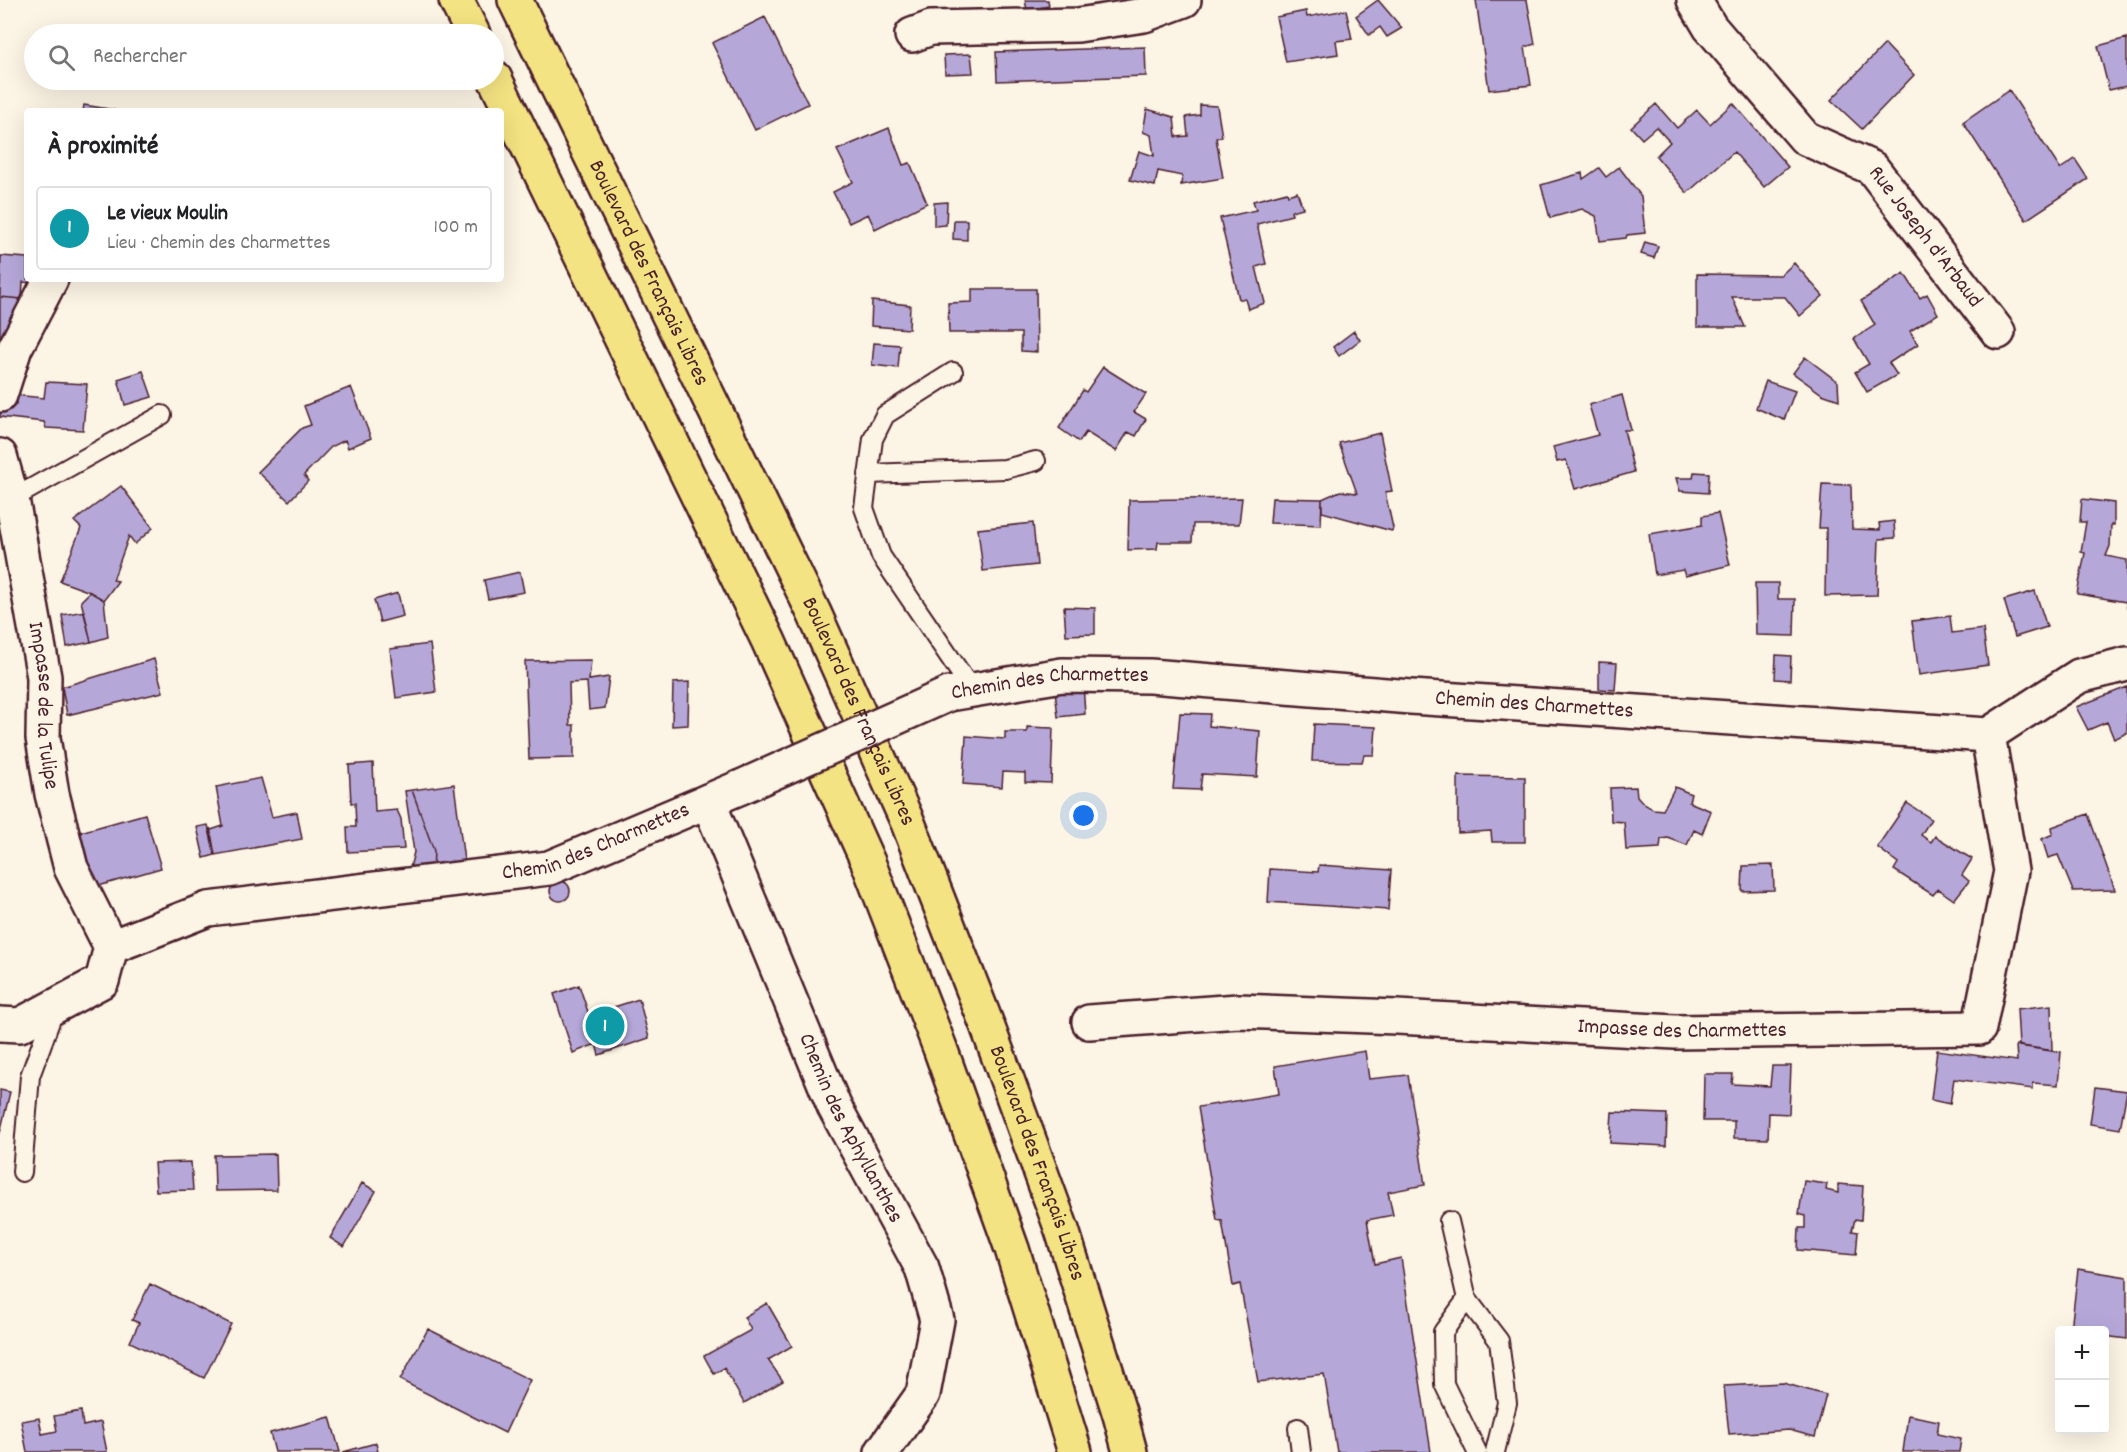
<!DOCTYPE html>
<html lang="fr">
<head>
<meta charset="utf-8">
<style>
	body { margin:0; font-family:Dekko,sans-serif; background:#f2f2f2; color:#202124 }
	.controls { position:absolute; right:18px; bottom:18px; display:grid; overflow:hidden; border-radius:6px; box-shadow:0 6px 24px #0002 }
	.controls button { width:54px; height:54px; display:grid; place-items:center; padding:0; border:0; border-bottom:2px solid #e0e0e0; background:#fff; color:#202124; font:30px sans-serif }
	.you { position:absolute; left:1084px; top:816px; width:21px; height:21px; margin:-15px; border:4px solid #fff; border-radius:50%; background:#1a73e8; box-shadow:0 0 0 9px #1a73e833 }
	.badge { display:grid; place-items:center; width:39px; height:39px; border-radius:50%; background:#c8321e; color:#fff; font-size:20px; font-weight:700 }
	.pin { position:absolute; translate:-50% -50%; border:3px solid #fff; box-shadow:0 2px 6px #0006 }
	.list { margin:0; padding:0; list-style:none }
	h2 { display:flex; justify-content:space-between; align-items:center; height:78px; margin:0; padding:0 24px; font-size:26px }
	h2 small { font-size:20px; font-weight:400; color:#757577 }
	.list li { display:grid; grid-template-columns:39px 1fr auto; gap:18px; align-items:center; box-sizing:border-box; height:84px; margin:0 12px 12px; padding:0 12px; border:2px solid #e0e0e0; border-radius:6px }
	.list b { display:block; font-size:22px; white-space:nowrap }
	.list p { margin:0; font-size:20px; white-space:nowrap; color:#757577 }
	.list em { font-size:20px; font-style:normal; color:#757577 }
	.icon { flex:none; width:33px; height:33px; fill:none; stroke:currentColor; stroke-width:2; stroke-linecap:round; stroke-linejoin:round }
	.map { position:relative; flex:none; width:2127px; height:1452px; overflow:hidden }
	.search { position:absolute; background:#fff; box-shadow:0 6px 24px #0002; left:24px; top:24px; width:480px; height:66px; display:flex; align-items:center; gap:15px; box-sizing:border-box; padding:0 21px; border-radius:33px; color:#757577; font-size:22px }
	.panel { position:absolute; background:#fff; box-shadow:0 6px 24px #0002; left:24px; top:108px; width:480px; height:174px; border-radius:6px }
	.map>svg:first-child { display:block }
	.building { fill:#b5a8d9; stroke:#4a1f2b; stroke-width:1.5 }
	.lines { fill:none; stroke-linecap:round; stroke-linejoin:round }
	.service-casing { stroke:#4a1f2b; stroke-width:22 }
	.minor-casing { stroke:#4a1f2b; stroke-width:38 }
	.primary-casing { stroke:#4a1f2b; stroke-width:38 }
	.service { stroke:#fcf5e5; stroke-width:18 }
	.minor { stroke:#fcf5e5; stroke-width:33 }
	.primary { stroke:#f4e382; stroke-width:33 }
	.minor-bridge-casing { stroke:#4a1f2b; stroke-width:38; stroke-linecap:butt }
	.minor-bridge { stroke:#fcf5e5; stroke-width:33 }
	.labels { text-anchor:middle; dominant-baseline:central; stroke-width:5; stroke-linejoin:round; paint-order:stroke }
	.street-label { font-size:22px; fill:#4a1f2b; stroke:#fcf5e5 }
</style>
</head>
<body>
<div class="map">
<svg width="2127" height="1452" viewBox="0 0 2127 1452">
	<rect width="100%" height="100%" fill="#fcf5e5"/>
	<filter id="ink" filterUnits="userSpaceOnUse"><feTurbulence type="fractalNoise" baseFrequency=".0167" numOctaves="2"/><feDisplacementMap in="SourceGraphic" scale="12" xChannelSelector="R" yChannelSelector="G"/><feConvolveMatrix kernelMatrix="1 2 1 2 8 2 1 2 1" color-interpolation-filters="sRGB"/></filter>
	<g filter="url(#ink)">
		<path class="building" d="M1025 0H1048L1049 6 1027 10Z
			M1378 0 1402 28 1387 37 1380 27 1369 35 1356 16Z
			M1476 0H1527L1535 44 1525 47 1531 85 1489 90Z
			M1346 10 1352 39 1336 41 1338 54 1286 62 1276 17 1306 11 1307 17Z
			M765 17 808 104 755 130 712 43Z
			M2127 38V86L2109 90 2098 46Z
			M1885 44 1914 75 1862 129 1831 100Z
			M1145 47 1146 76 997 81 996 52Z
			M971 54 973 73 945 74 944 55Z
			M2009 90 2060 169 2075 159 2088 179 2026 220 1963 122Z
			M1733 103 1788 167 1764 187 1734 152 1687 193 1656 156 1670 142 1656 127 1642 139 1631 127 1656 104 1677 128 1697 110 1710 124Z
			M84 105 115 110 83 111Z
			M1200 105 1217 106 1222 137 1216 138 1223 178 1181 185 1182 176 1158 171 1155 186 1130 180 1139 151 1154 156 1151 135 1143 132 1147 109 1174 117 1176 137 1188 136 1186 117 1200 115Z
			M889 128 903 165 910 163 927 203 875 229 868 214 849 223 833 192 853 182 837 150Z
			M1619 167 1641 196 1645 233 1627 235 1626 238 1600 241 1596 216 1582 209 1550 218 1541 185 1582 173 1583 179 1599 168 1606 177Z
			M1287 192 1288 195 1297 192 1303 208 1291 211 1292 215 1257 224 1266 264 1256 267 1265 303 1248 309 1245 299H1239L1220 218 1256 210 1253 201Z
			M947 202 946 225 934 226V203Z
			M954 220H967V240L953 239Z
			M1645 242 1658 246 1654 258 1641 254Z
			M1 256 27 258V279H32L31 283 23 282 22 299 0 297Z
			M1794 263 1823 296 1800 316 1785 297H1732L1745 327H1697V274L1781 275Z
			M1904 273 1920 298 1927 294 1938 314 1910 331 1918 344 1889 363 1897 375 1867 392 1855 372 1869 364 1854 339 1875 325 1861 301Z
			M972 289H1036L1037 352 1021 351V333H949L948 303 972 302Z
			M0 297 22 299 21 307 10 317 6 342 0 357Z
			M872 301 910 305 909 329 871 326Z
			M1354 331 1360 340 1339 356 1333 347Z
			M874 343 900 345 898 368 872 365Z
			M1805 357 1838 382 1839 400 1822 394 1793 373Z
			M1103 367 1146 394 1134 412 1146 419 1136 436 1128 432 1116 451 1086 432 1079 442 1059 428 1083 390 1086 392Z
			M143 371 152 397 125 405 118 379Z
			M1766 381 1795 391 1784 420 1756 408Z
			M46 382 87 384 83 430 46 428 44 422 0 417 4 394 44 398Z
			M351 387 371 438 348 448 345 440 331 447 304 475 308 481 289 501 258 472 302 428 311 425 304 406Z
			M1622 395 1631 430H1624L1634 472 1575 489 1566 460 1557 462 1553 447 1598 435 1589 405Z
			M1380 433 1392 491 1385 492 1393 528 1392 531 1322 512V499L1340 491 1357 493 1339 443Z
			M1694 472 1709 473 1708 493 1680 491 1676 478H1693Z
			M1822 484 1851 485 1852 529 1880 530 1879 523 1894 521 1895 538 1879 539 1877 595 1825 596 1826 528H1819Z
			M121 486 153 528 135 544 129 536 113 580 118 581 104 600 90 592 60 581 81 528 74 521Z
			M1242 498 1239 524H1193L1192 542H1158L1157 549 1128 550 1129 500Z
			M1272 498 1322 499 1321 525 1270 523Z
			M2082 499 2114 503V525H2111L2110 546 2106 556 2127 560V609L2126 602 2077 594 2085 553 2081 552 2086 522H2080Z
			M1718 513 1730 565 1685 576 1683 570 1655 575 1649 534 1702 525V516Z
			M1033 523 1037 565 983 571 978 529Z
			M520 572 524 592 488 599 484 580Z
			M1755 583H1778V599H1795L1794 636 1756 635Z
			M2035 591 2047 627 2015 637 2004 600Z
			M90 592 104 600 108 637 91 642 81 601Z
			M398 593 403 616 380 622 374 600Z
			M1064 607 1095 608V634L1066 635Z
			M84 611 91 642 67 647 62 615Z
			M1950 616 1952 633 1983 629 1988 665 1919 675 1912 621Z
			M430 644 436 692 396 698 390 649Z
			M1776 655 1791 656 1790 680 1775 679Z
			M154 659 163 692 67 715 62 687Z
			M591 660 589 680 609 677 605 708 589 710 587 682 569 683 570 725H574V758L529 759 525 661Z
			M1599 662 1617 663 1615 690 1599 689Z
			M689 682 688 725 672 726 673 683Z
			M1083 684 1085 714 1058 717 1055 690Z
			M2127 687V733L2114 739 2107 722 2088 730 2076 707Z
			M1180 713 1210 714 1209 726 1260 731 1257 777 1202 774 1200 790 1173 789Z
			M1314 724 1376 727 1374 755H1364L1362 762 1312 761Z
			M1027 727 1053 728 1051 783 1025 782V773L1003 772 1002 787 963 784 966 736 1005 739V732H1027Z
			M373 763 375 812 397 810 401 819 404 849 348 852 347 827H356L355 803H351L349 765Z
			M1458 776 1525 777V842H1492L1491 831 1458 833Z
			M261 778 272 817 297 812 302 839 215 855 210 828 211 830 223 826 216 787Z
			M454 784 465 868 433 871 434 851 412 790Z
			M1636 787 1637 796 1644 804 1653 809 1663 810 1675 787 1691 794 1689 802 1711 811 1702 834 1694 830 1687 845 1668 838 1661 839 1660 848 1626 850 1624 822 1611 821 1610 788Z
			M412 790 434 851 433 871 409 872 414 852 405 791Z
			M1907 803 1931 819 1921 835 1931 842 1935 836 1972 859 1962 875 1969 881 1954 900 1938 889 1933 895 1894 870 1898 863 1877 847Z
			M145 814 161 868 95 887 77 833Z
			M2088 814 2115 890 2073 891 2058 855 2048 858 2042 839 2053 834 2052 827Z
			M208 825 215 855 204 858 197 827Z
			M1319 865 1391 870 1388 910 1268 902 1270 869 1318 872Z
			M1773 865 1774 890 1742 891 1743 866Z
			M550 891a10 10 0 1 1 20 0a10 10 0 1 1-20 0Z
			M579 985 589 1015 639 999 649 1038 599 1055 596 1044 573 1053 554 994Z
			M2051 1005 2052 1051 2019 1046 2017 1009Z
			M2016 1045 2061 1052 2058 1085 2033 1083V1089L1954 1079 1950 1104 1931 1100 1937 1050 2017 1061Z
			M1365 1051 1369 1079 1408 1075 1425 1185 1388 1192 1393 1215 1367 1220 1375 1264 1401 1258 1431 1452H1337L1324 1374 1258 1382 1240 1284 1233 1286 1222 1221 1217 1220 1198 1107 1279 1094 1275 1066Z
			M1772 1066H1791L1789 1114 1769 1113 1768 1139 1734 1138V1121H1703L1704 1074H1733L1732 1084 1770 1086Z
			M2095 1087 2127 1091 2120 1129 2090 1124Z
			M0 1090 10 1092 0 1133Z
			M1612 1112 1667 1114 1666 1146 1610 1143Z
			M276 1154 277 1190 215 1191 214 1155Z
			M191 1162 193 1190 156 1191 154 1163Z
			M1804 1181 1827 1184 1826 1190 1838 1193V1184L1863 1186 1861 1220 1855 1219 1852 1231 1858 1232 1856 1255 1798 1250 1799 1228H1805V1216L1799 1214Z
			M362 1183 376 1191 344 1247 330 1238Z
			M2078 1269 2127 1277V1339L2104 1336V1330H2071Z
			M150 1284 231 1324 204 1378 130 1342 139 1323 132 1320Z
			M767 1303 792 1346 768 1360 783 1381 744 1403 724 1368 714 1374 704 1356 751 1330 744 1317Z
			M428 1329 530 1380 505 1433 400 1380Z
			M1783 1383 1826 1395 1815 1437 1789 1430 1729 1434 1724 1386Z
			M81 1411 83 1426 101 1422 107 1452H27L21 1421 39 1418 42 1434 57 1431 54 1416Z
			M1908 1415 1939 1421 1937 1434 1961 1439 1959 1452H1903Z
			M330 1417 340 1452H275L270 1433Z
			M376 1443 378 1452H343Z"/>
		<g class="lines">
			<defs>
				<path id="service" d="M953 372 885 415 873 439 864 508 881 556 972 690
					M868 474 1005 469 1036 461
					M12 499 162 415
					M22 1172 30 1076 55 1008
					M1449 1221 1467 1299 1499 1341 1507 1403 1495 1452
					M1467 1299 1443 1332 1444 1384 1477 1452
					M1298 1428 1301 1452"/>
				<g id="minor">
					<path id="s1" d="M1694 0 1710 27 1805 138 1872 168 1998 332"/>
					<path d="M912 35 931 28 1078 25 1144 15 1184 0"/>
					<path d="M0 395 15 348 51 279"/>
					<path id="s2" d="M0 456 12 499 44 677 43 738 52 794 71 868 111 947"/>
					<path id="s3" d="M949 694 1062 675 1150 676 1411 697 1988 735 2079 676 2127 664"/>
					<path id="s4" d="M708 801 834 1106 922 1268 937 1320 923 1394 882 1452"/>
					<path id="s5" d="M1089 1022 1238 1011 1397 1017 1675 1032 1979 1028 2011 871 1988 735"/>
					<path id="s6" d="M0 1024 20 1025 102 981 111 947 208 909 549 868 741 787"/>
				</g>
				<g id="primary">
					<path d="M456 0 473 34"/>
					<path id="s7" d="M515 0 814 613 908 823 987 1025 1062 1230 1120 1415 1130 1452"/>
					<path d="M494 77 768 640 868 862 940 1048 1012 1249 1075 1452"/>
				</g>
			</defs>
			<use href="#service" class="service-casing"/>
			<use href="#minor" class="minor-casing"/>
			<use href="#primary" class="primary-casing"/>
			<use href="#service" class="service"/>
			<use href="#minor" class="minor"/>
			<use href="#primary" class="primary"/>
			<defs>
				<path id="minor-bridge" d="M741 787 949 694"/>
			</defs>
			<use href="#minor-bridge" class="minor-bridge-casing"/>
			<use href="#minor-bridge" class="minor-bridge"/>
		</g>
	</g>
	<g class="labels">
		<g class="street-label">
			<text stroke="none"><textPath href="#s1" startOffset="338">Rue Joseph d'Arbaud</textPath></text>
			<text stroke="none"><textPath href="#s7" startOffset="304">Boulevard des Français Libres</textPath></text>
			<text stroke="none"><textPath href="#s3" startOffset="102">Chemin des Charmettes</textPath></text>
			<text stroke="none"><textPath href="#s3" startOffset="588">Chemin des Charmettes</textPath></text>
			<text stroke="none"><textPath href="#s2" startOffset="254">Impasse de la Tulipe</textPath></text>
			<text stroke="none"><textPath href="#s7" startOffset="790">Boulevard des Français Libres</textPath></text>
			<text stroke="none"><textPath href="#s6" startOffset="648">Chemin des Charmettes</textPath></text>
			<text stroke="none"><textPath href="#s5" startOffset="594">Impasse des Charmettes</textPath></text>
			<text stroke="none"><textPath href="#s4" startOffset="357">Chemin des Aphyllanthes</textPath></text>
			<text stroke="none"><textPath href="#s7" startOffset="1276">Boulevard des Français Libres</textPath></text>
		</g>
	</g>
</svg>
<div class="controls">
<button>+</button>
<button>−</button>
</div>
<div class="you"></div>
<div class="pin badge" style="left:605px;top:1026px;background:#0f9aa8">1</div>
<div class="search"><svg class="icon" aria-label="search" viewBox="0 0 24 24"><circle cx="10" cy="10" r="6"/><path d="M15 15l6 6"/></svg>Rechercher</div>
<section class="panel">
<h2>À proximité<small></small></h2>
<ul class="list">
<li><span class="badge" style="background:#0f9aa8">1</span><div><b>Le vieux Moulin</b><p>Lieu · Chemin des Charmettes</p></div><em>100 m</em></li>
</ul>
</section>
</div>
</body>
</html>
